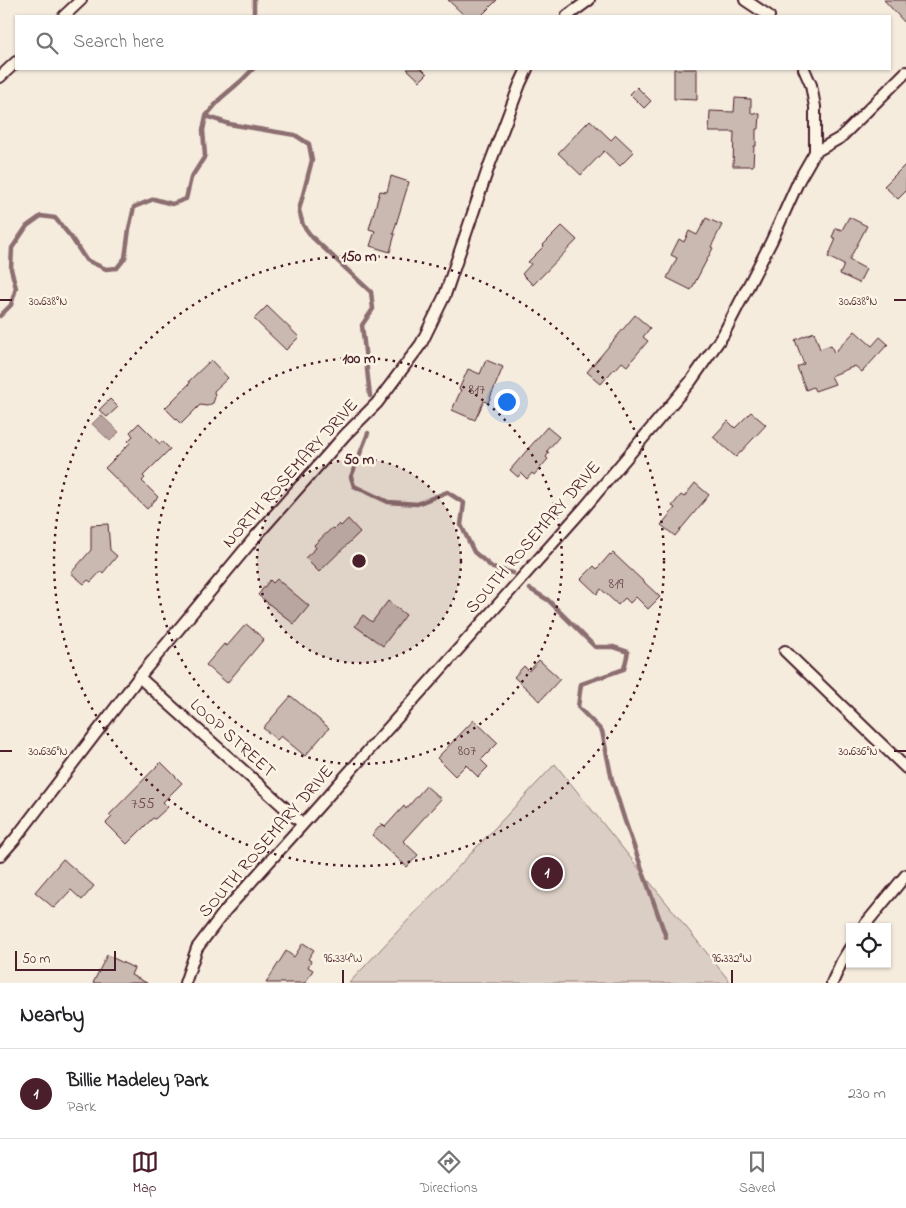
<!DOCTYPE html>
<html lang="en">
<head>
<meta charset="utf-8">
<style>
	body { margin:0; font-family:"Indie Flower",sans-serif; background:#f2f2f2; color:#202124 }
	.controls { position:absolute; right:15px; bottom:15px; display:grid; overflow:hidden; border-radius:0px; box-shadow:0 1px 4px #0004 }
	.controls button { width:45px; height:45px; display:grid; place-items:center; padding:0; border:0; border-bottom:1px solid #e0e0e0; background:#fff; color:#202124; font:25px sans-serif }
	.scale { position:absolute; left:15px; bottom:12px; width:101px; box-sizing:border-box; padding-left:5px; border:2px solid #4a1f2b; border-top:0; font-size:14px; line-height:18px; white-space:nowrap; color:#4a1f2b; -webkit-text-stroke:4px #fcf5e5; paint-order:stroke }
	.you { position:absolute; left:506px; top:401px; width:18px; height:18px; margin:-12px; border:4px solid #fff; border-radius:50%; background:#1a73e8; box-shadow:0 0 0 8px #1a73e833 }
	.badge { display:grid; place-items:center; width:32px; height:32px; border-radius:50%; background:#4a1f2b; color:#fff; font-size:16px; font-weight:700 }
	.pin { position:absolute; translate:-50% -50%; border:2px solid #fff; box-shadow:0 1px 5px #0006 }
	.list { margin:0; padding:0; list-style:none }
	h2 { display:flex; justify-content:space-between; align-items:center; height:65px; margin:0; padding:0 20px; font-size:21px }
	h2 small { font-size:16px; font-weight:400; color:#757577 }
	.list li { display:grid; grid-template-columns:32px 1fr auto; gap:15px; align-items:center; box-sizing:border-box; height:90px; padding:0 20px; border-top:1px solid #e0e0e0 }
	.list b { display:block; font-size:19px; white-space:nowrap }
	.list p { margin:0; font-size:16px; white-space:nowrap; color:#757577 }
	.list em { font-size:16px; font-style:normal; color:#757577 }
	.icon { flex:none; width:28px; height:28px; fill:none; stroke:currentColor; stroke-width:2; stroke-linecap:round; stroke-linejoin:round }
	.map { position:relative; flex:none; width:906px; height:983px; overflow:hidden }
	.search { position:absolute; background:#fff; box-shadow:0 1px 4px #0004; left:15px; right:15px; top:15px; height:55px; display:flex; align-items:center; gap:12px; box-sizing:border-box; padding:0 18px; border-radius:0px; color:#757577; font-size:19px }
	.sheet { height:155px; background:#fff }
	nav { display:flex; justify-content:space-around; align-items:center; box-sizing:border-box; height:70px; border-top:1px solid #e0e0e0; background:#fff; font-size:14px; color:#757577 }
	nav a { display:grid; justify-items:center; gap:2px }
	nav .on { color:#4a1f2b }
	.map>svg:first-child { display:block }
	.green { fill:#dbcec4; stroke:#927678 }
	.water { fill:#b8a39e; stroke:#8c6e70 }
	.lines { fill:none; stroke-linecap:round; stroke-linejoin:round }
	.stream { stroke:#8c6e70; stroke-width:4.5 }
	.building { fill:#cab9b1; stroke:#4a1f2b }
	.minor-casing { stroke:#4a1f2b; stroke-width:14 }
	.minor { stroke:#fcf5e5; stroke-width:10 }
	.ticks { fill:none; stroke:#4a1f2b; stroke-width:2 }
	.ring { fill:none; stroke:#4a1f2b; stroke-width:2.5; stroke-dasharray:2.5 5 }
	.labels { text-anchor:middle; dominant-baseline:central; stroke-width:5; stroke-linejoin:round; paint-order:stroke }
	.number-label { font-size:15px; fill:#6a464c }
	.street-label { font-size:18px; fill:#4a1f2b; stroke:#fcf5e5 }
	.ticks-label { font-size:12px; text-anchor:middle; fill:#4a1f2b; stroke:#fcf5e5; stroke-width:5; stroke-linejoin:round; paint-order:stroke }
	.centre { fill:#4a1f2b; stroke:#fcf5e5; stroke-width:2.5 }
	.ring-label { font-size:15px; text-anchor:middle; font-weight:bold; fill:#4a1f2b; stroke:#fcf5e5; stroke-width:5; stroke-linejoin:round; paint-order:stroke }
</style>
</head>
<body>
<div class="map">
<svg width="906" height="983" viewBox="0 0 906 983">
	<rect width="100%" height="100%" fill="#f5ecde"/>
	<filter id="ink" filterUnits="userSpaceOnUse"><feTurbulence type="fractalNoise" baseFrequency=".02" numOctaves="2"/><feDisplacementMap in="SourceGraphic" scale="10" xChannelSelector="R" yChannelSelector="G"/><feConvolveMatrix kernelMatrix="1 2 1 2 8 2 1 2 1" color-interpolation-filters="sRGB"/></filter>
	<g filter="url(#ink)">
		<path class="green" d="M555 764 731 983H349Z"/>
		<path class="water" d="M101 415 119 432 110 441 92 424Z"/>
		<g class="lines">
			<path class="stream" d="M254 0V16
				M206 116 229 124 295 135 309 144 312 160 299 210 303 225 312 237 371 292 373 309 362 325 370 396
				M0 316 11 305 16 288 11 269 12 248 27 226 41 216 55 218 71 237 86 260 106 269 117 268 125 258 129 229 134 207 154 199 172 204 186 199 191 178 205 156 203 130 206 116 221 98 241 81 253 69
				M368 433 351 477 354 486 388 502 417 504 447 492 464 503 461 525 474 552 493 568 513 573
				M530 589 548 600 595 647H613L628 652 624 669 581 684 578 707 602 731 612 780 625 821 666 937"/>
		</g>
		<path class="building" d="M448 0H497L481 16H465Z
			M884 0H906V24Z
			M407 69H422L427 74 420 81Z
			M674 69H697V100L674 99Z
			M637 87 651 101 644 108 630 94Z
			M735 98 751 99V113L760 114 759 129H756V146H754L753 166H733L734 132H709L710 111 734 112Z
			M590 120 611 140 616 135 634 152 620 166 604 151 581 175 558 153Z
			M906 164V191L898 199 884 186Z
			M391 176 409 182 393 234H395L390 252 370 246 375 231 369 229 380 191 387 192Z
			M849 217 867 226 849 260 866 269 859 283 840 274 844 265 828 257 836 239 832 237 836 228 842 230Z
			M706 218 722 225 711 247 713 248 691 290 667 278 677 258 671 255 679 239 684 242 689 231 697 235Z
			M562 226 577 240 533 285 522 274 531 264 528 262 544 246 543 245Z
			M267 306 299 337 286 350 254 319Z
			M635 315 650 328 643 337 648 341 627 366 622 362 615 370 614 369 601 384 587 372Z
			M855 331 872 346 880 337 888 344 862 372 855 366 831 376 835 384 815 391 813 387 806 390 797 367 804 364 795 340 814 332 820 349 831 345 834 353Z
			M211 360 228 378 214 391 215 397 213 403 207 406 200 405 181 424 165 408 190 383 189 381Z
			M486 360 503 367 488 403 484 401 475 420 452 410 461 390 459 389 468 369 480 374Z
			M110 399 118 407 107 417 99 410Z
			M751 412 766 425 736 457 713 437 728 421 735 428Z
			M139 423 160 444 162 441 170 449 143 476 145 478 142 481 158 497 147 509 105 468 130 443 128 441 133 436 130 432Z
			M547 427 559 437 547 451 549 453 546 457 548 459 534 475 532 473 527 479 521 473 518 477 510 470Z
			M695 483 709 495 675 536 661 525 675 508 672 506 681 495 684 497Z
			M348 519 360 532 319 572 305 558 316 548 314 545 332 528 334 529 339 524 341 526Z
			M108 524 110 550 117 556 103 573 101 571 91 582 88 580 84 584 71 573 91 550V525Z
			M613 553 660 597 648 609 636 597 630 603 625 598 618 605 601 589 597 594 581 579 594 566 597 569 610 554 611 555Z
			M277 579 309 606 294 624 258 595 270 580 273 583Z
			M388 601 406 615 383 646 355 626 363 615 372 622Z
			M246 624 264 639 227 683 206 665 224 644 227 646Z
			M539 660 560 679 540 701 514 677 524 666 529 671Z
			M291 696 329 728 305 756 281 736 277 740 263 728Z
			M474 720 498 743 481 760 488 767 478 777 466 765 455 776 437 758Z
			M161 762 182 783 163 802 168 807 155 819 153 818 127 844 106 823 112 817 109 815Z
			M426 786 441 799 403 841 418 855 407 867 372 835 382 824 385 827 404 806 406 809Z
			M63 859 94 886 82 900 71 890 54 908 35 892Z
			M303 943 314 950 308 959 311 961 308 967 313 970 305 983H266L286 951 294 957Z
			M107 955 134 968 131 975 147 983H93Z"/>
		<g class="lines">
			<defs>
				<path id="minor" d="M745 0 769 16
					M64 16 81 0
					M567 16 589 0
					M0 77 16 62
					M815 152 840 138 906 72
					M785 651 906 768
					M139 677 303 824
					M0 856 15 839 139 677 256 536 345 435 377 403 421 344 445 295 489 166 520 84 527 69
					M863 927 906 875
					M185 983 197 948 225 911 303 824 585 507 691 381 723 335 771 242 799 180 815 152V107L811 85 804 69
					M832 983 842 961 850 948"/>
			</defs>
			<use href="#minor" class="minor-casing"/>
			<use href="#minor" class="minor"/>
		</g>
	</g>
	<path class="ticks" d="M0 300H12M894 300H906M0 751H12M894 751H906M343 970V983M732 970V983"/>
	<circle cx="359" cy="561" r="102" fill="#4a1f2b" fill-opacity=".12"/>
	<g class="ring">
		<circle cx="359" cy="561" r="102"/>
		<circle cx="359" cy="561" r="203"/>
		<circle cx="359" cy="561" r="305"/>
	</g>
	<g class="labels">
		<g class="number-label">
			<text x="477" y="390">817</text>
			<text x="616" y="584">819</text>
			<text x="467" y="751">807</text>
			<text x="143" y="804">755</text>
		</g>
		<g class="street-label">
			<text transform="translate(291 474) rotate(-48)">NORTH ROSEMARY DRIVE</text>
			<text transform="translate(534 538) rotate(-49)">SOUTH ROSEMARY DRIVE</text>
			<text transform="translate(232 739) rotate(42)">LOOP STREET</text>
			<text transform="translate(267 842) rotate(-49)">SOUTH ROSEMARY DRIVE</text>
		</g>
	</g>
	<g class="ticks-label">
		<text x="48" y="305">30.638°N</text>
		<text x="858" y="305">30.638°N</text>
		<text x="48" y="755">30.636°N</text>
		<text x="858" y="755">30.636°N</text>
		<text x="343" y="962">96.334°W</text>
		<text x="732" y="962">96.332°W</text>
	</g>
	<circle cx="359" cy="561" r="8" class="centre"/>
	<g class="ring-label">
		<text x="359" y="261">150 m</text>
		<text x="359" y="363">100 m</text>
		<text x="359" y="464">50 m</text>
	</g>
</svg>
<div class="controls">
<button><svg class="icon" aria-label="locate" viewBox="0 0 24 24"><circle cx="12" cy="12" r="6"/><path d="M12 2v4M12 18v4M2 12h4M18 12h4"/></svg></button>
</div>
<div class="scale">50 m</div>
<div class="you"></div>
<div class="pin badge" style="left:547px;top:873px">1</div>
<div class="search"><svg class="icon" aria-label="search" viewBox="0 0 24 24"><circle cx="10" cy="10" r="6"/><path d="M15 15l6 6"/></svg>Search here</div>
</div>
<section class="sheet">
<h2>Nearby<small></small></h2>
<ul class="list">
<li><span class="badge">1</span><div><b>Billie Madeley Park</b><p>Park</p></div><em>230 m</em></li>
</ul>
</section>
<nav>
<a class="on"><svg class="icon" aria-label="map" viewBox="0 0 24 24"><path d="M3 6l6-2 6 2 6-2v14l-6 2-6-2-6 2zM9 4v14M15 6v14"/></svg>Map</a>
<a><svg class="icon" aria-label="directions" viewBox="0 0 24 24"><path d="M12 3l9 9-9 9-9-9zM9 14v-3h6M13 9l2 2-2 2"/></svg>Directions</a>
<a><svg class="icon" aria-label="saved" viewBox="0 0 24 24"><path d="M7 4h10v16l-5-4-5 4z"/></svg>Saved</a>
</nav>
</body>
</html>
